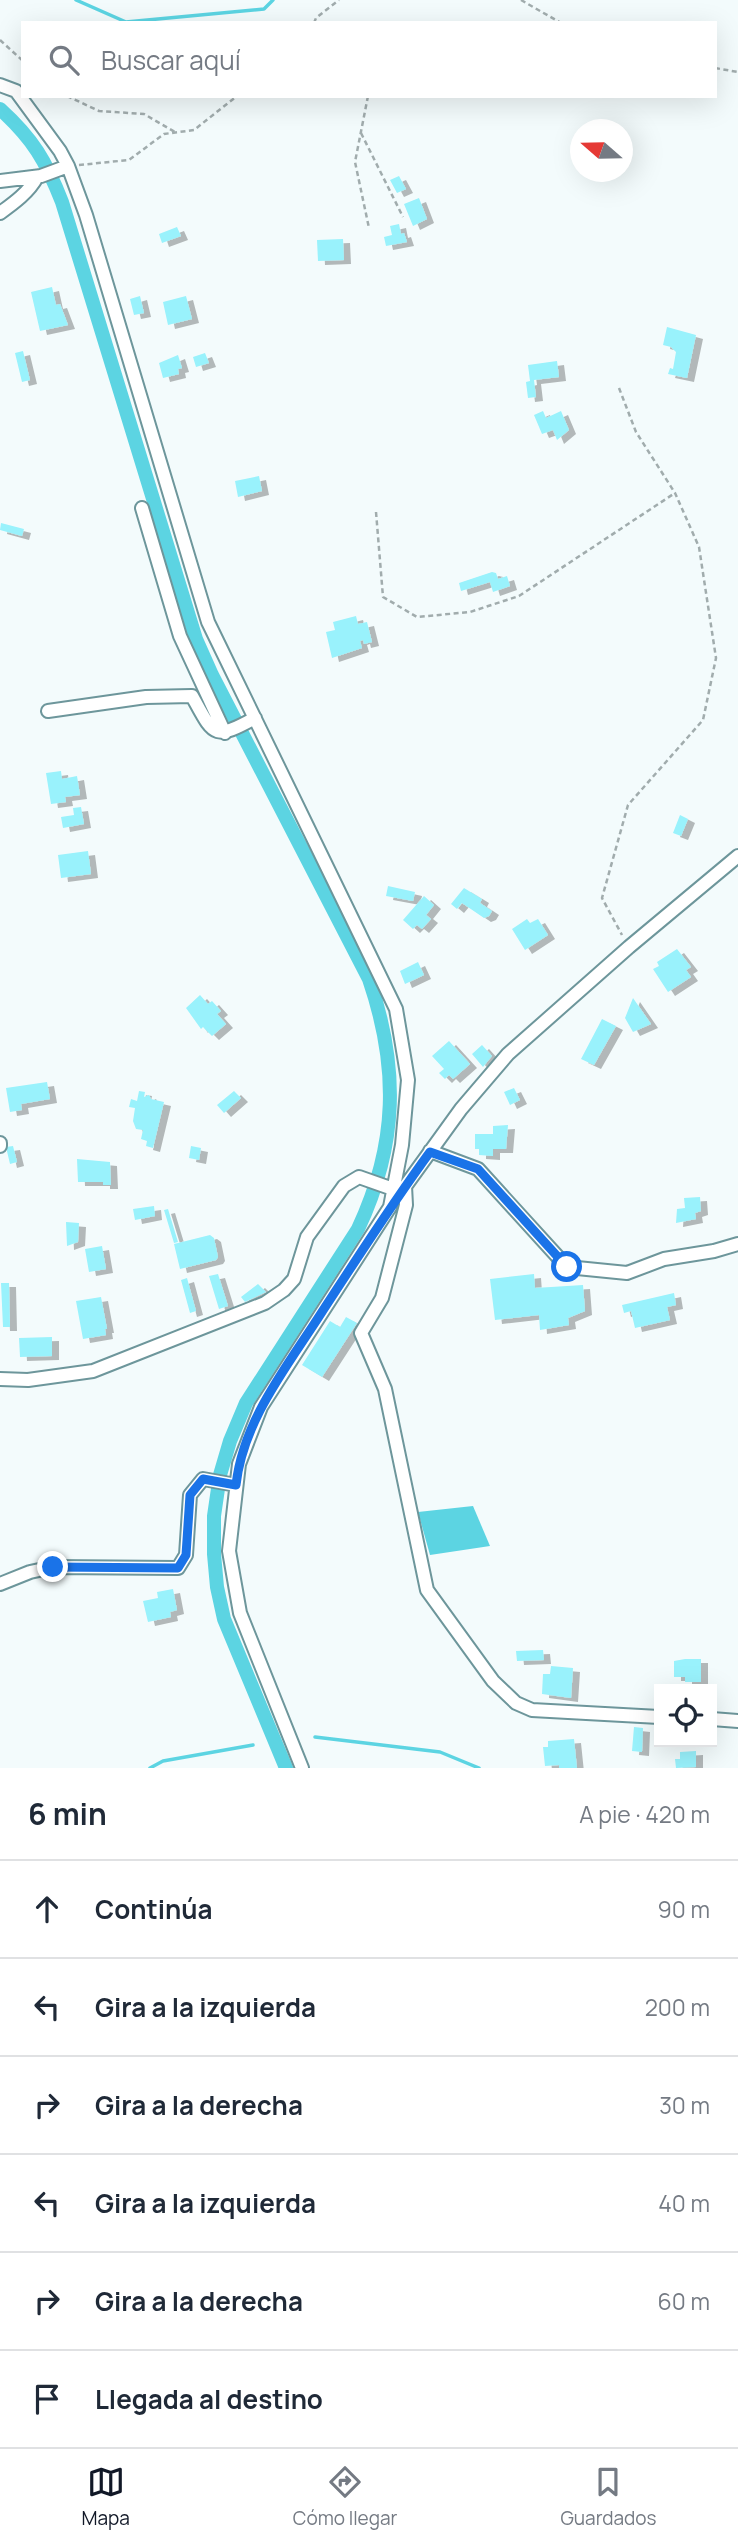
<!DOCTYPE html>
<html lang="es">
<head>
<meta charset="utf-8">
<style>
	body { margin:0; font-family:Manrope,sans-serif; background:#f6f6f7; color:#1f2937 }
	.controls { position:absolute; right:21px; bottom:21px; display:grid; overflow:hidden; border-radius:0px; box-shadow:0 7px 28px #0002 }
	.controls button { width:63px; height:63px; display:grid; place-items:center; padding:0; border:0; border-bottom:2px solid #e0e1e3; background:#fff; color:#1f2937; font:35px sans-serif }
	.compass { position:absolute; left:570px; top:119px; width:63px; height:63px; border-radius:50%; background:#fff; box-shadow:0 7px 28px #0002; rotate:290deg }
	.stop { position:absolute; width:21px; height:21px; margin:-16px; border:5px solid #1a73e8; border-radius:50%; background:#fff }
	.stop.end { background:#1a73e8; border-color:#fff; box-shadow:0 2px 7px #0008 }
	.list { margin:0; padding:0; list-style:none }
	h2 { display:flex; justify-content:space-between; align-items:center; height:91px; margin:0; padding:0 28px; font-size:30px }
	h2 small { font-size:23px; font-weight:400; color:#747a83 }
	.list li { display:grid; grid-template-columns:46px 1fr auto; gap:21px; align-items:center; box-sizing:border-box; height:98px; padding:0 28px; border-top:2px solid #e0e1e3 }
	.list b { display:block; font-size:26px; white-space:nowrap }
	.list em { font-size:23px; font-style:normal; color:#747a83 }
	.icon { flex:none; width:38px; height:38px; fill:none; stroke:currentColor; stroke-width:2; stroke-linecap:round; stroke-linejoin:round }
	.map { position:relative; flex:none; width:738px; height:1768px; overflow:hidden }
	.search { position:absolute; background:#fff; box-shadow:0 7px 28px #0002; left:21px; right:21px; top:21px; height:77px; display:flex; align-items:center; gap:18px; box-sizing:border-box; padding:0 24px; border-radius:0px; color:#747a83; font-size:26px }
	.sheet { height:679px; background:#fff }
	nav { display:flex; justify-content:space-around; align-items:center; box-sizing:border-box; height:98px; border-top:2px solid #e0e1e3; background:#fff; font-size:19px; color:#747a83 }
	nav a { display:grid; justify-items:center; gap:4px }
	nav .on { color:#111827 }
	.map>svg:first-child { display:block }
	.water { fill:#5cd4e2 }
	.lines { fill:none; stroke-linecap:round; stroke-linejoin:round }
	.stream { stroke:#5cd4e2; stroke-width:3.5 }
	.canal { stroke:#5cd4e2; stroke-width:14 }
	.building { fill:#99f2fc; filter:url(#shadow) }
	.street-casing { stroke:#6d969b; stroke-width:16 }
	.path { stroke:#a1acad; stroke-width:2.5; stroke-dasharray:5 3.5; stroke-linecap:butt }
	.street { stroke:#fff; stroke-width:12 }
	.route { stroke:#1a73e8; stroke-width:9 }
</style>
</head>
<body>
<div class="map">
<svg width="738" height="1768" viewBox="0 0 738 1768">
	<defs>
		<filter id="shadow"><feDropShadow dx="7" dy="4" stdDeviation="0" flood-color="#0004"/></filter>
	</defs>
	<rect width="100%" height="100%" fill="#f3fbfc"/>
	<path class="water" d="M473 1506 490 1546 430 1555 418 1512Z"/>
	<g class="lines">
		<path class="stream" d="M76 0 126 22 264 9 273 0
			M315 1737 440 1752 479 1768
			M150 1768 163 1761 253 1745"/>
		<path class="canal" d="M0 109C33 139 46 161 62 202L196 639 212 675 369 979C399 1067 398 1144 358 1229L246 1403 230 1441 220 1475 214 1516V1554L217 1587 224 1619 286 1768"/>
	</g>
	<path class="building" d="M399 176 406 189 397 193 390 180Z
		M419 198 427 219 413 226 404 204Z
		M399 224 401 234 404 233 407 242 386 246 384 237 392 235 390 226Z
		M177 227 181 236 162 243 159 234Z
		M343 239 344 260 318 261 317 240Z
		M52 287 56 305 60 304 68 325 40 331 31 292Z
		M140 296 144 313 134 315 130 299Z
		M186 296 192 319 168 325 163 302Z
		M667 327 696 335 687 378 668 374 670 368 673 369 676 352 671 347 663 345Z
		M23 351 30 380 22 382 15 353Z
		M205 353 209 363 196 367 193 357Z
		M178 355 182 368 178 369 179 374 163 378 159 363Z
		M557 361 559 377 534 380 536 397 528 398 526 382 530 381 528 365Z
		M543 411 546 418 561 411 569 430 557 440 553 430 542 434 534 415Z
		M259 476 262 491 238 497 235 481Z
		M1 523 24 529 22 536 0 530Z
		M492 572 496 573 498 579 507 576 510 586 493 592 490 582 461 591 459 583Z
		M356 616 358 624 367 622 372 642 364 644 363 640 360 641 362 648 332 658 326 632 335 630 333 622Z
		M61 771 62 779 77 776 80 795 65 797 66 802 51 804 46 773Z
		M81 807 84 824 63 828 61 817 74 815 73 808Z
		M680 815 688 819 681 836 673 833Z
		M88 851 91 874 61 878 58 855Z
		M388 886 415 892 413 901 386 896Z
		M464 888 482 899 480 903 492 911 489 916 484 918 462 903 457 909 451 904Z
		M424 896 434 905 426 915 431 919 422 929 417 925 413 929 403 920Z
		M527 919 530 923 538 919 548 935 525 950 512 929Z
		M677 949 691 967 686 970 691 977 668 992 653 969 659 966 657 962Z
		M418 962 424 975 405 984 400 971Z
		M200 995 208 1004 212 1001 221 1011 217 1014 226 1024 212 1036 203 1027 201 1029 186 1008Z
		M633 998 651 1024 633 1032 625 1018Z
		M602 1019 616 1026 594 1065 581 1059Z
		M449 1041 470 1064 453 1079 449 1075 445 1079 439 1073 444 1069 432 1056Z
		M482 1045 492 1056 483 1067 472 1054Z
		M47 1082 50 1099 21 1104 22 1110 10 1112 6 1088Z
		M514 1088 520 1100 510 1105 504 1092Z
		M139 1091 145 1092 144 1097 149 1095 151 1099 164 1102 153 1148 146 1146 147 1141 141 1139 143 1130 136 1129 133 1121 135 1108 129 1107 131 1099 137 1101Z
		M234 1091 241 1098 224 1113 217 1105Z
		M508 1125 506 1149H493V1156L479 1155V1149H475V1134H493V1126Z
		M13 1146 17 1162 10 1164 6 1147Z
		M191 1146 201 1148 199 1160 189 1158Z
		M77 1159 110 1162 111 1185H103V1182H78Z
		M700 1197 701 1211 695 1213 696 1219 676 1223 677 1209 685 1208 684 1198Z
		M154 1206 155 1216 135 1220 133 1209Z
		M168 1209 178 1242 174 1243 164 1210Z
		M66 1222 79 1223 78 1242 67 1246Z
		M210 1235 214 1238 218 1257 216 1260 180 1269 174 1244Z
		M102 1246 106 1269 89 1272 85 1249Z
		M218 1274 228 1306 219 1309 209 1276Z
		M534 1274 535 1288 583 1285 585 1311 568 1318 569 1325 540 1330 539 1315 495 1320 490 1279Z
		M187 1278 196 1311 190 1313 181 1280Z
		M1 1283H9L10 1327H3Z
		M258 1284 266 1292 245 1302 241 1297Z
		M674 1293 676 1305 667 1307 670 1320 635 1328 631 1311 624 1313 622 1305Z
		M101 1297 107 1329H105L106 1335 83 1339 76 1301Z
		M346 1317 357 1323 322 1377 302 1365 330 1321 340 1327Z
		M52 1337V1356L20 1357 19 1338Z
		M173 1589 177 1610 170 1612 171 1617 148 1622 143 1601 158 1598 157 1592Z
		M543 1650 544 1660 517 1661 516 1651Z
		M685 1659H701V1682H685V1677H674V1661Z
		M551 1666 573 1668 571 1698 542 1694 543 1674H550Z
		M634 1727 643 1728 642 1752 632 1751Z
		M574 1739 577 1768H559V1765L545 1766 543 1747H548V1741Z
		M696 1751V1767L676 1768 675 1759H680V1752Z"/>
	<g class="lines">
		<defs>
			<path id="street" d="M0 85 16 91 60 151 68 166 86 215 208 622 396 1009 408 1080 402 1145 390 1207 261 1407 239 1464 229 1551 240 1613 302 1768
				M0 181 41 176 68 166
				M0 213C14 203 29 192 37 177
				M142 508 180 636 225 733
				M48 711 146 697 192 696C214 736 213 741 255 718
				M0 1143V1146
				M430 1151 478 1169 567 1267 627 1273 664 1259 714 1251 738 1244
				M405 1186 406 1205 382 1298 361 1333 385 1389 427 1590 493 1681 516 1703 532 1710 659 1717
				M401 1192 461 1109 508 1054 629 947 738 856
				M0 1379 28 1380 93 1371 265 1303 284 1290 294 1279 307 1237 344 1186 359 1177 393 1189
				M0 1584 30 1572 53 1567 178 1568 186 1555 190 1495 203 1479 236 1485
				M712 1719 738 1721"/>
		</defs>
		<use href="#street" class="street-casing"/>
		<path class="path" d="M521 0 561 23
			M314 23 316 18 339 0
			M0 40 23 61
			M715 68 738 72
			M67 96 99 111 144 114 175 132
			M368 96 355 162 369 228
			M361 133 403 217
			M79 165 129 160 164 134 194 130 237 96
			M619 388 636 432 675 493 699 547 716 658 703 720 628 805 602 898 622 935
			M376 512 383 597 417 617 470 612 519 596 675 493"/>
		<use href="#street" class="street"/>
	</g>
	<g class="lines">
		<path class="route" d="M53 1567 178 1568 186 1555 190 1495 203 1479 236 1485C243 1421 286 1368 320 1315 356 1260 391 1205 430 1152L478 1169 567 1267"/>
	</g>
</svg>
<div class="controls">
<button><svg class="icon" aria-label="locate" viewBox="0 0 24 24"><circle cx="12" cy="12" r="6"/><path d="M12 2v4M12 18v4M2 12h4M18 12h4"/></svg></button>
</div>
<svg class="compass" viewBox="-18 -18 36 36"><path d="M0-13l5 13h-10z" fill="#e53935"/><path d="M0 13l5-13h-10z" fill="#747a83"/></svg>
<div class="stop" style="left:567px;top:1267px"></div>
<div class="stop end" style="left:53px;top:1567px"></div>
<div class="search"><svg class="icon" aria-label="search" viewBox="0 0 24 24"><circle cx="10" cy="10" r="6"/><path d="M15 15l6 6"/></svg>Buscar aquí</div>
</div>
<section class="sheet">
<h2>6 min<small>A pie · 420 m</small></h2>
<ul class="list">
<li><svg class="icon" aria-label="ahead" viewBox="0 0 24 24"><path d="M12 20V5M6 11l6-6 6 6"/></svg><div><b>Continúa</b></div><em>90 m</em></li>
<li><svg class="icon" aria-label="left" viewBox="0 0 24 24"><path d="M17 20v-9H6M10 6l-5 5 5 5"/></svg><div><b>Gira a la izquierda</b></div><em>200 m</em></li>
<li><svg class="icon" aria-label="right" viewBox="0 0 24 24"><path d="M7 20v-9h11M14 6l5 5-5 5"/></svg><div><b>Gira a la derecha</b></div><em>30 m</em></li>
<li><svg class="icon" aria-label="left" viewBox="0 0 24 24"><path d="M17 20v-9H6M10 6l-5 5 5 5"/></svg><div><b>Gira a la izquierda</b></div><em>40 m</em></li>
<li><svg class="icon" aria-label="right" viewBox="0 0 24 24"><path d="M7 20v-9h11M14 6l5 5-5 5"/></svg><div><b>Gira a la derecha</b></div><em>60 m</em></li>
<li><svg class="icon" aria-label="arrive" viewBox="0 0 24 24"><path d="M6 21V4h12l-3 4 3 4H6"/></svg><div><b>Llegada al destino</b></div></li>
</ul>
</section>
<nav>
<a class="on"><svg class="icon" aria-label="map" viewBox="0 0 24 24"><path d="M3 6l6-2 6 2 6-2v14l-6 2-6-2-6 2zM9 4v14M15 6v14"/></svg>Mapa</a>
<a><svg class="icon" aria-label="directions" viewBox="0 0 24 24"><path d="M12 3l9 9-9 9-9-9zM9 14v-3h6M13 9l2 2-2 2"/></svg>Cómo llegar</a>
<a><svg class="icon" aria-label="saved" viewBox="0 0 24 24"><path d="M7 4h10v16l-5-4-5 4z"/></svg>Guardados</a>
</nav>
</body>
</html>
